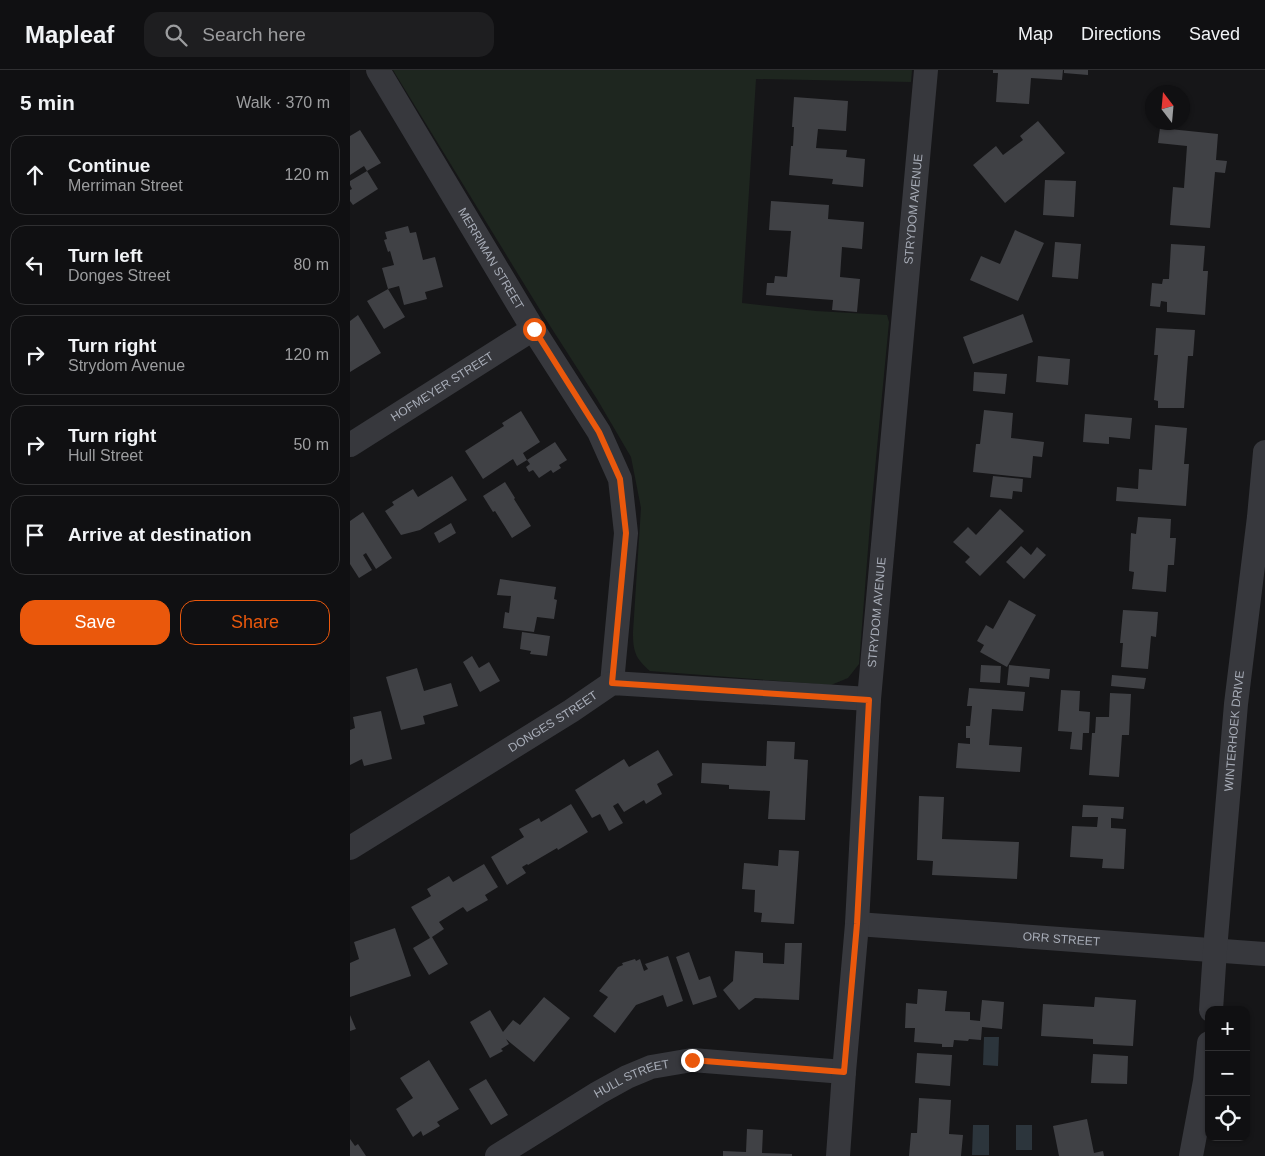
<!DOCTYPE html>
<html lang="en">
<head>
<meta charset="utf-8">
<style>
	body { margin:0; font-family:Arial,sans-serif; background:#1e1e20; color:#f1f3f6 }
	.controls { position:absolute; right:15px; bottom:15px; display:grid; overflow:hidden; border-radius:10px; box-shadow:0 1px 4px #0004 }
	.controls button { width:45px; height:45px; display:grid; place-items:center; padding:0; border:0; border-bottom:1px solid #303032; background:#101012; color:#f1f3f6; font:25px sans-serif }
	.compass { position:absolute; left:795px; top:15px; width:45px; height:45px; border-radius:50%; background:#101012; box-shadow:0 1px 4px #0004; rotate:344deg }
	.stop { position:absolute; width:15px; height:15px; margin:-11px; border:4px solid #ea580c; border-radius:50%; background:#fff }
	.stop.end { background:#ea580c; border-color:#fff; box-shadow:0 1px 5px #0008 }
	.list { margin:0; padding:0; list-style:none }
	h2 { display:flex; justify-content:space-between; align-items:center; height:65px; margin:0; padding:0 20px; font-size:21px }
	h2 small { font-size:16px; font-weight:400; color:#9c9d9f }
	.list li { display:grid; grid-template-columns:32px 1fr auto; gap:15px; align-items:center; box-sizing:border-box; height:80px; margin:0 10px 10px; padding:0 10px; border:1px solid #303032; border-radius:15px }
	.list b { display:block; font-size:19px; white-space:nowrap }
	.list p { margin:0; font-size:16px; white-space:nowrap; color:#9c9d9f }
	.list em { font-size:16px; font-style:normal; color:#9c9d9f }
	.actions { display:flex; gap:10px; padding:15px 20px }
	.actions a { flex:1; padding:11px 0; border:1px solid #ea580c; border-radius:15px; text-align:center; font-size:18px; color:#ea580c }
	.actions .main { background:#ea580c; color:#fff }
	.icon { flex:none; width:28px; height:28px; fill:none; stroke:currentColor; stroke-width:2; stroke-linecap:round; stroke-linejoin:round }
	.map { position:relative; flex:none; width:915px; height:1086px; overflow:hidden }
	header { display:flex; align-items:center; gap:30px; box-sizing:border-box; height:70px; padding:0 25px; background:#101012; border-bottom:1px solid #303032 }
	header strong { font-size:24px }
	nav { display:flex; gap:28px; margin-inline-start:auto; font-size:18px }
	.search { width:350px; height:45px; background:#1e1e20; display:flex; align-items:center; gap:12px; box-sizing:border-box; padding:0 18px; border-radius:15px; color:#9c9d9f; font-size:19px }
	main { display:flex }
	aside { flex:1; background:#101012 }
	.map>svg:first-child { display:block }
	.green { fill:#1e261f }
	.water { fill:#2c353c }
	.building { fill:#404145 }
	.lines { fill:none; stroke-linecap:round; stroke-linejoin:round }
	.minor { stroke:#37383d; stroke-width:24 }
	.route { stroke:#ea580c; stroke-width:6 }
	.labels { text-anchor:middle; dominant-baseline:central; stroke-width:4; stroke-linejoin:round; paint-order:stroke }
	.street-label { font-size:12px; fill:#a8adb8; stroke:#111113 }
</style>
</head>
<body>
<header>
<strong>Mapleaf</strong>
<div class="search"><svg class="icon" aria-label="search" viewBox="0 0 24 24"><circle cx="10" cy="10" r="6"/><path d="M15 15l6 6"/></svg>Search here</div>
<nav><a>Map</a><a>Directions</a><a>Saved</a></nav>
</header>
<main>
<aside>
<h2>5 min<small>Walk · 370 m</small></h2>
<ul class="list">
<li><svg class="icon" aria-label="ahead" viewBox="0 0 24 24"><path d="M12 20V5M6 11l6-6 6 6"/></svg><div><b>Continue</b><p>Merriman Street</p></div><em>120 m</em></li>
<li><svg class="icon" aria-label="left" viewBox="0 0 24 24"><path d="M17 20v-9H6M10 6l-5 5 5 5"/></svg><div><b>Turn left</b><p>Donges Street</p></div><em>80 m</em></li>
<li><svg class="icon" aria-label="right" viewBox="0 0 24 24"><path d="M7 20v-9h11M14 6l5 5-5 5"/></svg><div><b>Turn right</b><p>Strydom Avenue</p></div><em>120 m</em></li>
<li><svg class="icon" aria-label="right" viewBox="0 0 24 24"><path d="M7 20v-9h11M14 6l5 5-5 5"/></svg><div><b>Turn right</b><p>Hull Street</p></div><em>50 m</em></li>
<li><svg class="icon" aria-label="arrive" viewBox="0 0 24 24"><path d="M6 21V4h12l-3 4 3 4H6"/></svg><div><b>Arrive at destination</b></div></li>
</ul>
<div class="actions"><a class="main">Save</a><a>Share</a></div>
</aside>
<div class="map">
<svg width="915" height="1086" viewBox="0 0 915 1086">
	<rect width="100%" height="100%" fill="#161618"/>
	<path class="green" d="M43 0H562L561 12 406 9 392 233 466 241 537 245 539 252 521 441 509 594 498 608 481 615 300 601C285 588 283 581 283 562L291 438 281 387 247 329 195 248Z"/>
	<path class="water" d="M634 967H649L648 996 633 995Z
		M623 1055H639V1085H622Z
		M666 1055H682V1080H666Z"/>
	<path class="building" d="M643 0H713L712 10 681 8 679 34 646 32 648 3H643Z
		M714 0H738V5L714 3Z
		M444 27 498 31 496 61 468 59 466 78 497 80 496 87 515 89 513 117 482 114 483 109 439 105 441 76H443L444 57H442Z
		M688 51 715 83 655 133 623 95 646 76 653 85 673 70 670 66Z
		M810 58 868 64 866 90 877 91 875 103 865 102 860 158 820 155 823 117 834 118 837 76 808 73Z
		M10 60 31 93 17 101 14 96 0 105V66Z
		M17 101 28 119 3 135 0 131V120L2 119 0 115V111Z
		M695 110 726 111 724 147 693 145Z
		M421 131 479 135 478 149 514 152 512 179 492 177 490 207 510 209 507 242 482 240 483 230 416 225 417 213H424L425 206 437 207 441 161 419 160Z
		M58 156 60 163 66 162 73 190 85 187 93 217 75 222 77 229 54 235 49 216 38 219 55 247 34 259 17 231 38 219 32 198 44 195 40 181 38 182 34 170 37 169 35 162Z
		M665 160 694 173 668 231 620 210 631 186 650 194Z
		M705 172 731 174 728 209 702 207Z
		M821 174 855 176 853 201H858L855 245 817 242V232L811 231 810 237 800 236 802 213 812 214 813 209H819Z
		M673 244 683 272 623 294 613 267Z
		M8 245 31 283 0 302V251Z
		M806 258 845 260 843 286H838L834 338H808V331L804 330 808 285H804Z
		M688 286 720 289 718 315 686 312Z
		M624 302 657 304 655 324 623 321Z
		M634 340 663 343 661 368 694 372 692 387 683 386 681 408 623 402 626 374H630Z
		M171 341 190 372 173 383 177 390 167 396 163 389 133 409 115 381 154 356 152 353Z
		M735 344 782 348 780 369 759 367V374L733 372Z
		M805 355 837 358 834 394H839L836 436 766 431 767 417 788 419 789 399 802 400Z
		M205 372 217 390 209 395 211 398 203 403 201 400 189 408 183 400 179 402 176 397 180 394 177 390Z
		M102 406 117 430 70 460 51 465 35 441 44 435 42 432 63 419 68 427Z
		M643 406 673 409 672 422 663 421 662 429 640 427Z
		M155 412 165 428 164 429 181 456 162 468 145 441 143 442 133 426Z
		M650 439 674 461 630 506 615 492 620 487 603 472 618 457 626 465Z
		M13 442 42 488 26 499 16 483 13 485 22 500 9 508 0 494V451Z
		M788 447 821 449 820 468H826L824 495H818L816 522 782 519 784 502 779 501 781 463 786 464Z
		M101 453 106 463 89 473 84 463Z
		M671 476 681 485 687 477 696 485 674 509 656 492Z
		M150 509 206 517 204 529 207 530 204 549 187 547 184 562 153 558 155 542 159 543 161 526 147 525Z
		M659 530 686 545 657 597 630 582 634 575 627 571 636 555 643 559Z
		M773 540 808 542 806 567 801 566 798 599 771 597 773 573H770Z
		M172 562 200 566 197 586 180 584 181 581 170 579Z
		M122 586 129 598 139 592 150 611 130 622 113 592Z
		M631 595 651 596 650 613 630 612Z
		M659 595 700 599 699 609 680 607 679 617 657 615Z
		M67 598 74 621 101 613 108 636 73 646 75 654 51 660 36 607Z
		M762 605 796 608 794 619 761 616Z
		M619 618 675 622 673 641 642 639 639 675 672 677 670 702 606 698 608 673 620 674V668H616V656H620L622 636H617Z
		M711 620 730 621 729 641 740 642 739 663H733L732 680 720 679 722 662 708 661Z
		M760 623 781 624 779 665H772L769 707 739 705 742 663H745L746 647H759Z
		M31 641 42 689 14 696 12 689 0 695V660L5 658 3 647Z
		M417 671 445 672 444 689 458 690 455 750 418 749 420 721 379 719V715L351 713 352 693 416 696Z
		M308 680 323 705 307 714 312 724 296 734 294 730 274 742 268 733 263 736 273 753 259 761 250 744 242 748 225 720 274 689 279 697Z
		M569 726 594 727 592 769 669 772 667 809 582 805 583 791 567 790Z
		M221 734 238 762 208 780 207 778 178 795 177 794 172 797 176 803 157 815 141 787 174 767 169 759 189 748 191 752Z
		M733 735 774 737 773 749 761 748V758L776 759 774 799 752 798 753 789 720 787 722 756 747 757 748 747H732Z
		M429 780 449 781 444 854 411 852 412 843 404 842 405 820 392 819 394 793 428 796Z
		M134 794 148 817 135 825 138 830 117 842 113 837 89 852 94 859 82 867 98 894 79 905 63 878 80 868 61 837 81 826 77 819 99 806 103 812Z
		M45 858 61 906 0 927V893L9 889 4 872Z
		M435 873H452L449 930 405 928 389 940 373 920 383 911 385 881 413 883V893L434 894Z
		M339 882 349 910 360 906 367 927 343 935 326 887Z
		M318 886 333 931 317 937 313 925 286 935 265 963 243 946 258 927 249 921 268 897 273 895 272 893 285 889 286 891 290 889 294 901 298 899 295 894Z
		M568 919 597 921 595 941 620 942V950L630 951 632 930 654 932 652 959 632 957 631 970 619 969 618 971 604 970 603 977H592V974L564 972 565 958H555L556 933 567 934Z
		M194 927 220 948 184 992 156 969 159 974 151 979 153 981 140 988 120 952 140 940 153 962 163 950 170 955Z
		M745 927 786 930 783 976 743 974V969L691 966 693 934 744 937Z
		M0 945 6 959 0 961Z
		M567 983 602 985 600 1016 565 1013Z
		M743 984 778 986 777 1014 741 1013Z
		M79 990 109 1039 87 1052 90 1056 73 1066 71 1061 63 1067 46 1039 63 1028 50 1008Z
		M136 1009 158 1045 141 1055 119 1019Z
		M569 1028 601 1030 599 1064 613 1065 611 1086H559L561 1063H567Z
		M737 1049 744 1083 753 1081 754 1086H709L703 1056Z
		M397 1059 413 1060 412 1083 442 1084V1086H373V1081L396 1082Z
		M0 1069 5 1076 8 1074 16 1086H0Z"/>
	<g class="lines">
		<g class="minor">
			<path id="s1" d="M28 0 183 259 249 362 270 409 276 463 262 613"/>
			<path id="s2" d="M0 375 183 259"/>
			<path id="s3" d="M0 778 221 641 262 613 519 629"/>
			<path id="s4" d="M507 854 915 884"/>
			<path id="s5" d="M861 940 865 880 886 634 909 447 915 382"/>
			<path id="s6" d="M147 1086 248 1023 277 1007 301 997 342 990 494 1002"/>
			<path id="s7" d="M488 1086 494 1002 507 854 519 629 576 0"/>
			<path d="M841 1086 855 1011 859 973"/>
		</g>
	</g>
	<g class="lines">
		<path class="route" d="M184 259 249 362 270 409 276 463 262 613 519 630 507 854 494 1002 342 990"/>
	</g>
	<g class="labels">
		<g class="street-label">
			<text stroke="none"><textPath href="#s7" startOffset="950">STRYDOM AVENUE</textPath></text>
			<text stroke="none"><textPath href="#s1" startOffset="220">MERRIMAN STREET</textPath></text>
			<text stroke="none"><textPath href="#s2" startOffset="109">HOFMEYER STREET</textPath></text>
			<text stroke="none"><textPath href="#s7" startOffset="545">STRYDOM AVENUE</textPath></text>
			<text stroke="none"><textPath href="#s3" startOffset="239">DONGES STREET</textPath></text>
			<text stroke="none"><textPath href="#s5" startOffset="280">WINTERHOEK DRIVE</textPath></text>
			<text stroke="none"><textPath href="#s4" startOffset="205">ORR STREET</textPath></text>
			<text stroke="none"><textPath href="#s6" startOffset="156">HULL STREET</textPath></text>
		</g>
	</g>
</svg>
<div class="controls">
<button>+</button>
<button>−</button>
<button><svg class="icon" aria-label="locate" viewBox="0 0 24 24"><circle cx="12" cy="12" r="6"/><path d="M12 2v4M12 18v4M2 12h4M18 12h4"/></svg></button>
</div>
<svg class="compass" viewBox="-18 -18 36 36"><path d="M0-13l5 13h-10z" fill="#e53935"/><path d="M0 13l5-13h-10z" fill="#9c9d9f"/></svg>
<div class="stop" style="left:184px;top:259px"></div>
<div class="stop end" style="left:342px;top:990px"></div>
</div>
</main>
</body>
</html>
